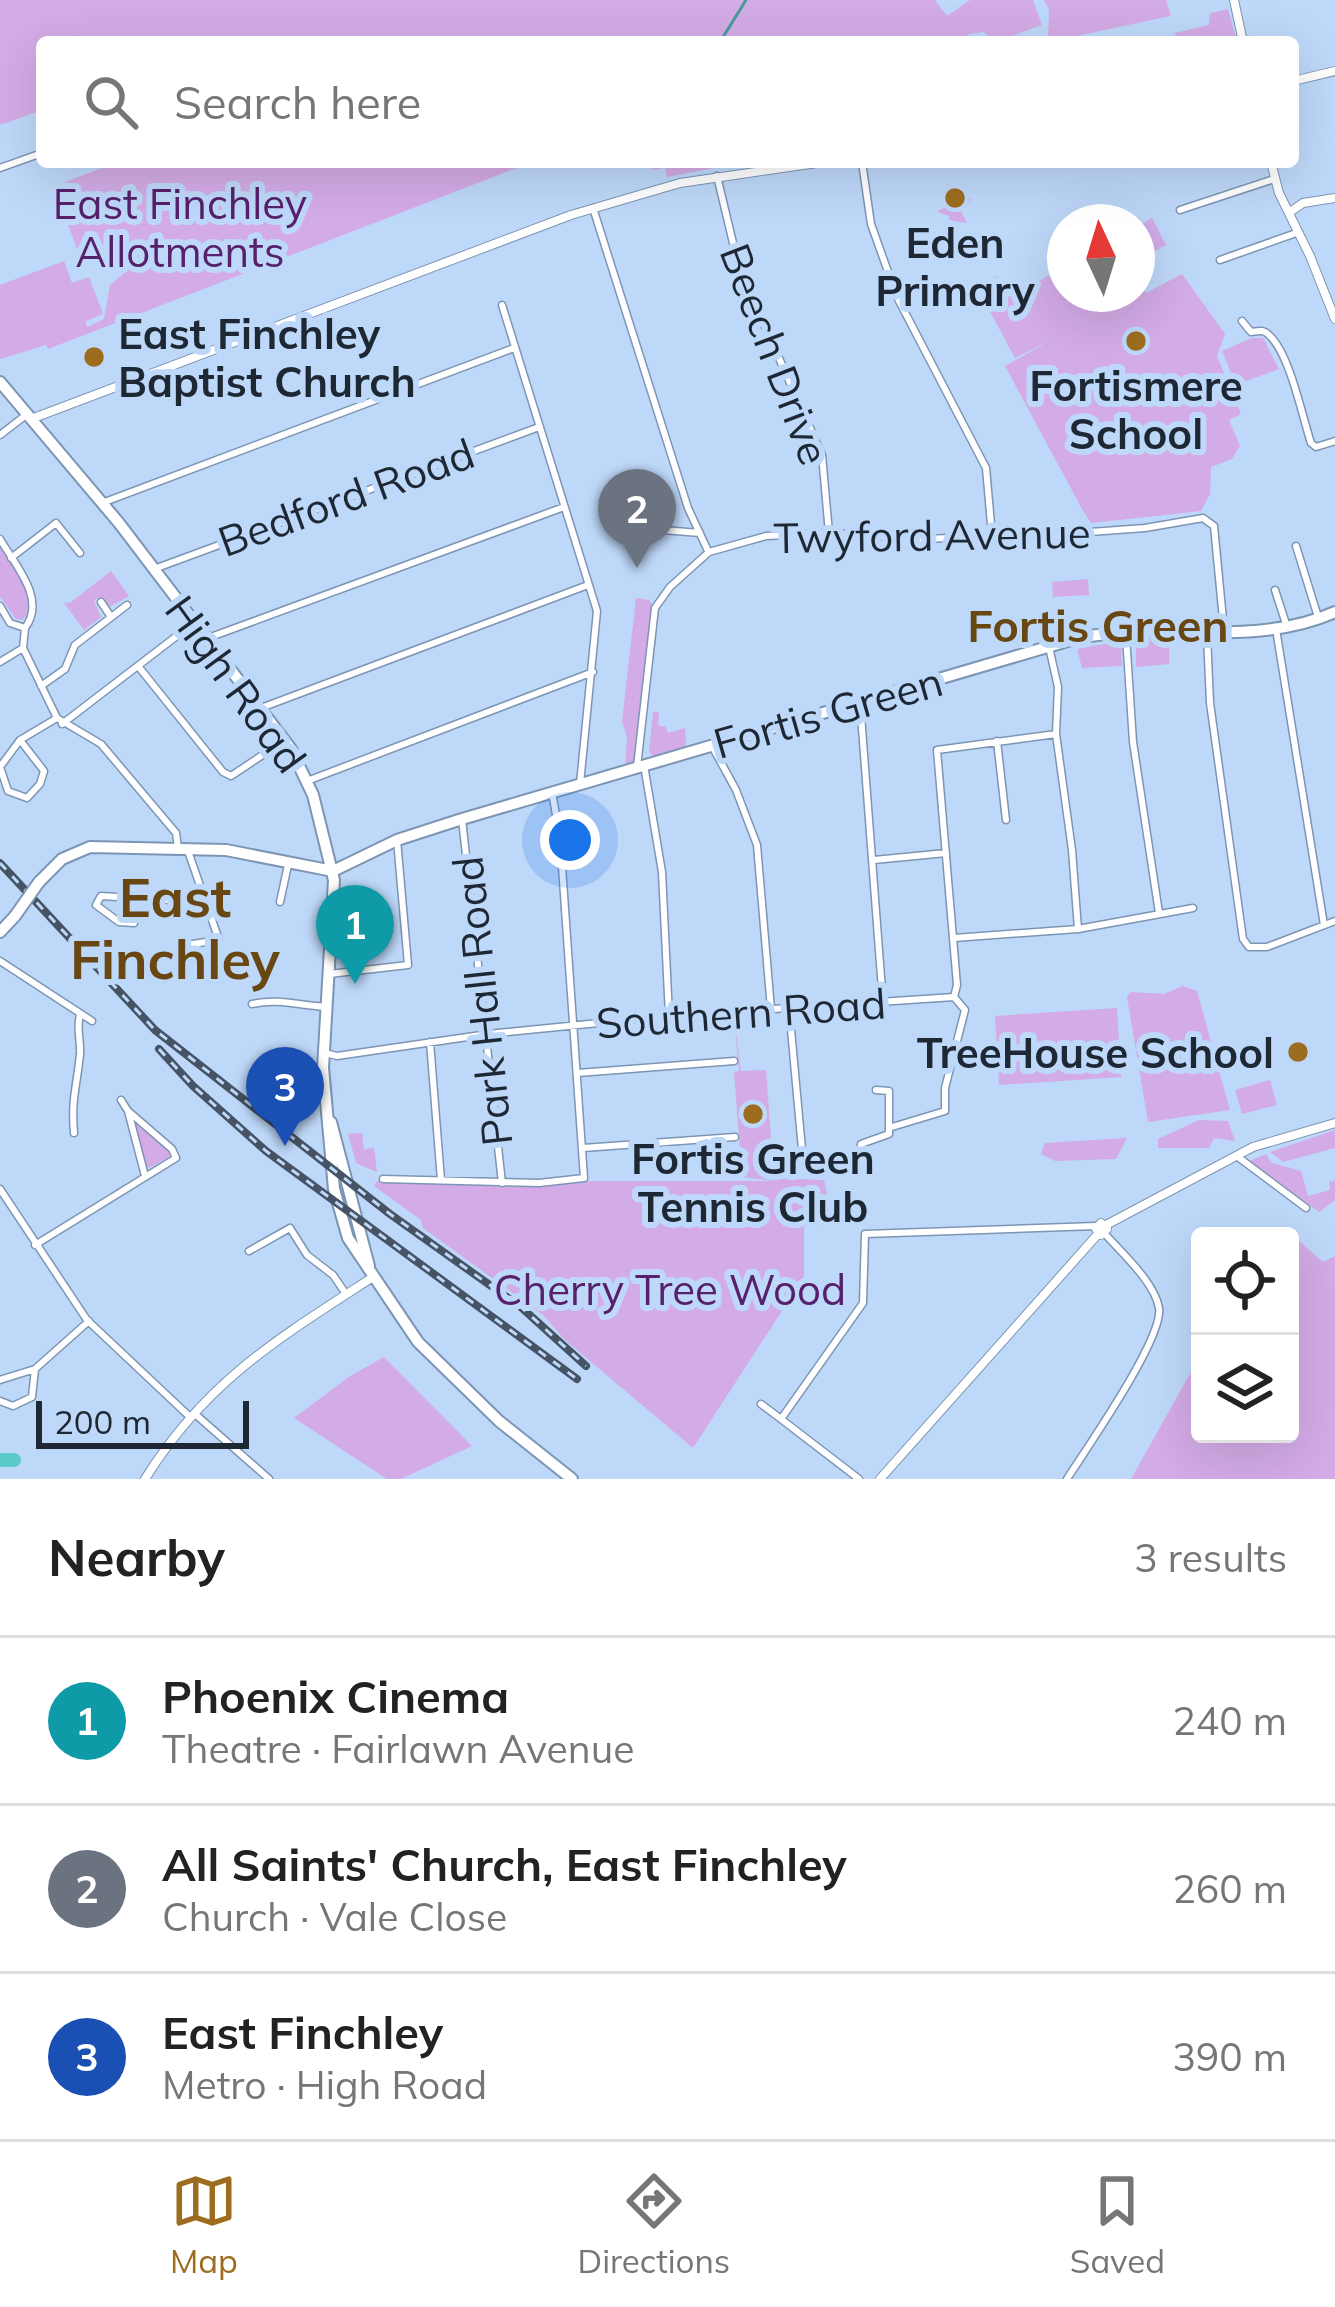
<!DOCTYPE html>
<html lang="en">
<head>
<meta charset="utf-8">
<style>
	body { margin:0; font-family:Mulish,sans-serif; background:#f6f6f6; color:#222 }
	.controls { position:absolute; right:36px; bottom:36px; display:grid; overflow:hidden; border-radius:12px; box-shadow:0 12px 48px #0002 }
	.controls button { width:108px; height:108px; display:grid; place-items:center; padding:0; border:0; border-bottom:3px solid #e0e0e0; background:#fff; color:#222; font:60px sans-serif }
	.compass { position:absolute; left:1047px; top:204px; width:108px; height:108px; border-radius:50%; background:#fff; box-shadow:0 12px 48px #0002; rotate:356deg }
	.scale { position:absolute; left:36px; bottom:30px; width:213px; box-sizing:border-box; padding-left:12px; border:6px solid #1e2834; border-top:0; font-size:33px; line-height:42px; white-space:nowrap; color:#1e2834; -webkit-text-stroke:9px #bed8f9; paint-order:stroke }
	.you { position:absolute; left:570px; top:840px; width:42px; height:42px; margin:-30px; border:9px solid #fff; border-radius:50%; background:#1a73e8; box-shadow:0 0 0 18px #1a73e833 }
	.badge { display:grid; place-items:center; width:78px; height:78px; border-radius:50%; background:#9c6d1f; color:#fff; font-size:39px; font-weight:700 }
	.pin { position:absolute; translate:-50% -99px; filter:drop-shadow(0 3px 6px #0008) }
	.pin::after { content:''; position:absolute; top:63px; width:42px; height:36px; background:inherit; clip-path:polygon(0 0,100% 0,50% 100%) }
	.list { margin:0; padding:0; list-style:none }
	h2 { display:flex; justify-content:space-between; align-items:center; height:156px; margin:0; padding:0 48px; font-size:51px }
	h2 small { font-size:39px; font-weight:400; color:#767676 }
	.list li { display:grid; grid-template-columns:78px 1fr auto; gap:36px; align-items:center; box-sizing:border-box; height:168px; padding:0 48px; border-top:3px solid #e0e0e0 }
	.list b { display:block; font-size:45px; white-space:nowrap }
	.list p { margin:0; font-size:39px; white-space:nowrap; color:#767676 }
	.list em { font-size:39px; font-style:normal; color:#767676 }
	.icon { flex:none; width:66px; height:66px; fill:none; stroke:currentColor; stroke-width:2; stroke-linecap:round; stroke-linejoin:round }
	.map { position:relative; flex:none; width:1335px; height:1479px; overflow:hidden }
	.search { position:absolute; background:#fff; box-shadow:0 12px 48px #0002; left:36px; right:36px; top:36px; height:132px; display:flex; align-items:center; gap:30px; box-sizing:border-box; padding:0 42px; border-radius:12px; color:#767676; font-size:45px }
	.sheet { height:660px; background:#fff }
	nav { display:flex; justify-content:space-around; align-items:center; box-sizing:border-box; height:168px; border-top:3px solid #e0e0e0; background:#fff; font-size:33px; color:#767676 }
	nav a { display:grid; justify-items:center; gap:6px }
	nav .on { color:#9c6d1f }
	.map>svg:first-child { display:block }
	.green { fill:#d3abe6 }
	.lines { fill:none; stroke-linecap:round; stroke-linejoin:round }
	.stream { stroke:#489a9d; stroke-width:3 }
	.river { stroke:#5acbca; stroke-width:14 }
	.minor-casing { stroke:#7d95b4; stroke-width:9 }
	.tertiary-casing { stroke:#7d95b4; stroke-width:10 }
	.primary-casing { stroke:#7d95b4; stroke-width:14 }
	.minor { stroke:#fff; stroke-width:6 }
	.tertiary { stroke:#fff; stroke-width:8 }
	.primary { stroke:#fff; stroke-width:10 }
	.rail-casing { stroke:#455364; stroke-width:8 }
	.rail { stroke:#bed8f9; stroke-width:3; stroke-dasharray:9; stroke-linecap:butt }
	.primary-bridge-casing { stroke:#7d95b4; stroke-width:14; stroke-linecap:butt }
	.primary-bridge { stroke:#fff; stroke-width:10 }
	.poi-dot { fill:#9c6d1f; stroke:#bed8f9; stroke-width:4.5 }
	.labels { text-anchor:middle; dominant-baseline:central; stroke-width:12; stroke-linejoin:round; paint-order:stroke }
	.park-label { font-size:42px; fill:#56206b; stroke:#bed8f9 }
	.poi-label { font-size:42px; font-weight:bold; fill:#1e2834; stroke:#bed8f9 }
	.street-label { font-size:42px; fill:#1e2834; stroke:#bed8f9 }
	.neighbourhood-label { font-size:45px; font-weight:bold; fill:#684712; stroke:#bed8f9 }
	.district-label { font-size:54px; font-weight:bold; fill:#684712; stroke:#bed8f9 }
</style>
</head>
<body>
<div class="map">
<svg width="1335" height="1479" viewBox="0 0 1335 1479">
	<rect width="100%" height="100%" fill="#bed8f9"/>
	<path class="green" d="M0 0H935L947 16 970 0H1033L1042 25 995 42 984 32 969 34 962 42H42V110L0 125Z
		M1044 0H1166L1171 16 1048 42 1049 10Z
		M1228 9 1237 42H1177L1175 33 1209 25 1210 13Z
		M118 162H532L48 349 46 345 0 359V285L64 261 72 283 89 277 103 314 86 321 87 327 104 319 110 285 123 274 111 240 80 257 54 186Z
		M651 162H723L724 166 667 177 665 168 653 170Z
		M966 191 971 200 961 211 967 223 949 220V216L937 212 950 204 952 194Z
		M1152 218 1166 245 1137 261V227Z
		M1065 267V294H1137V281L1146 293 1182 274 1225 334 1217 356 1241 414 1229 420 1240 446 1232 459 1211 467 1210 494 1201 511 1091 523 1082 509 1005 366 1051 340 1015 358 988 308Z
		M998 276 1008 296 983 308 973 289Z
		M1252 338H1263L1279 369 1236 385 1222 351Z
		M0 547C12 568 39 598 23 620L16 619 0 597Z
		M111 571 129 596 107 608 97 598 94 601 101 617 84 630 64 603 71 602Z
		M1088 579 1089 595 1053 597 1052 582Z
		M636 598 649 600 655 608 637 767 625 771 627 737 622 721Z
		M1169 632V664L1136 667V639Z
		M1121 641 1122 666 1082 668 1077 649Z
		M653 712H659L658 725 666 727 668 733 685 728 686 747 654 757 649 752Z
		M1183 986 1197 991 1230 1110 1148 1122 1127 997 1131 992 1164 994Z
		M1117 1008 1121 1077 999 1085 995 1016Z
		M734 1018 741 1071 766 1070 774 1178 824 1180 833 1219 856 1224 804 1227V1277L693 1448 565 1340 543 1315 423 1228 421 1220 374 1186 377 1181 515 1187 591 1181H774L742 1177 734 1072 739 1071Z
		M1270 1080 1277 1105 1242 1114 1235 1090Z
		M1199 1120 1228 1121 1235 1141 1214 1138 1209 1148H1158V1139Z
		M133 1122 170 1150 169 1157 147 1169Z
		M1335 1130V1148L1283 1162 1270 1152Z
		M362 1133 364 1149 374 1148 377 1172 356 1163 348 1134Z
		M1127 1138 1116 1159 1055 1161 1041 1154 1045 1143Z
		M1266 1154 1272 1163 1301 1171 1308 1196 1330 1190 1329 1182 1335 1180V1200L1319 1212 1249 1161Z
		M1297 1239 1323 1262 1335 1256V1479H1131L1200 1356V1434H1290V1241Z
		M384 1357 472 1446 401 1479H387L294 1418 350 1376Z"/>
	<g class="lines">
		<path class="stream" d="M720 42 746 0"/>
		<path class="river" d="M0 1460H14"/>
		<defs>
			<path id="minor" d="M862 162 871 224 897 297 986 468 992 535
				M0 168 42 153
				M717 176 739 268 822 455 829 533
				M593 208 688 508 708 551
				M1180 210 1274 179
				M1220 260 1299 232
				M502 305 597 611 580 784
				M1242 321 1251 332C1259 331 1263 329 1269 335 1290 354 1302 416 1311 443L1316 447 1335 441
				M0 435 26 415
				M102 503 514 348
				M648 534 663 530 700 533
				M0 539C15 565 47 599 25 628
				M1296 546 1318 617
				M11 558 56 523 80 553
				M154 569 539 427
				M1275 590 1287 627
				M101 602 111 617
				M0 606 10 623 25 628 23 648 57 718 101 744 176 833 178 848
				M1276 629 1324 925
				M1207 635 1210 703 1243 939 1249 947H1267L1335 921
				M1126 636 1133 742 1159 913
				M208 638 564 507
				M1049 647 1058 687 1056 734 1072 850 1078 929
				M0 662 23 648
				M138 666 223 772 231 776 282 742
				M41 686 65 669 75 645 127 605
				M860 702 883 1003
				M261 708 588 585
				M62 724 195 622
				M20 740 0 767 8 791 27 798 40 784 44 771 20 740 57 718
				M997 741 1006 820
				M712 746 736 790 757 845 771 1009
				M644 765 662 872 669 1016
				M637 767 655 608 670 587 709 552 766 536 829 533 919 539 1049 535 1145 528 1203 518 1214 526 1224 630
				M307 781 593 672
				M462 819 502 1183
				M874 860 946 853
				M101 896 135 898 134 923 119 922 96 905Z
				M135 898 207 902
				M280 902 288 865
				M954 938 1078 929 1193 908
				M186 945 219 940 188 851
				M0 961 92 1021
				M329 974 408 965 397 840
				M954 997 957 985 937 750 1056 734
				M252 1004C279 998 300 1006 327 1007
				M789 1008 802 1149
				M430 1042 441 1180
				M329 1054 337 1056 488 1034 669 1016 954 997
				M578 1073 734 1061
				M121 1100 128 1111 145 1176
				M892 1127 945 1111V1088L965 1010 954 997
				M74 1133C71 1098 77 1086 80 1054 81 1040 76 1028 80 1015
				M583 1148 735 1137
				M1238 1157 1306 1208
				M860 1158 861 1144 889 1134V1091L876 1090
				M383 1179 539 1183 584 1178 560 838 552 792
				M0 1189 87 1320 190 1417
				M35 1245 176 1158 172 1149 128 1111
				M249 1251 290 1228 307 1255 333 1275 346 1294
				M0 1380 35 1369 89 1321
				M0 1401 13 1406 32 1397 35 1369
				M761 1404 781 1419
				M195 1414 269 1479
				M859 1479 781 1419 863 1303 865 1234 1096 1226
				M1067 1479C1086 1449 1164 1338 1159 1308 1155 1283 1122 1253 1105 1234"/>
			<path id="tertiary" d="M1234 0 1243 42
				M1293 81 1335 71
				M1271 162 1279 193 1310 256 1335 319
				M1290 212 1303 203 1335 198
				M31 419 571 215 680 183 824 162
				M1101 1223 1107 1229 1101 1235 1096 1229Z
				M1106 1225 1253 1147 1335 1123
				M145 1479C206 1381 279 1338 373 1277
				M880 1479 1098 1234"/>
			<path id="primary" d="M0 382 119 523 291 749 313 795 334 880 323 1068 334 1189 348 1238 418 1342 499 1421 572 1479
				M39 882 62 859 90 847 226 850 333 871 397 840 462 819 1078 638C1162 622 1255 648 1335 612
				M0 932 15 916
				M331 1122 369 1266"/>
		</defs>
		<use href="#minor" class="minor-casing"/>
		<use href="#tertiary" class="tertiary-casing"/>
		<use href="#primary" class="primary-casing"/>
		<use href="#minor" class="minor"/>
		<use href="#tertiary" class="tertiary"/>
		<use href="#primary" class="primary"/>
		<defs>
			<path id="rail" d="M0 863 155 1030 390 1214 522 1308 586 1366
				M159 1049 193 1086 266 1151 577 1379"/>
		</defs>
		<use href="#rail" class="rail-casing"/>
		<use href="#rail" class="rail"/>
		<defs>
			<path id="primary-bridge" d="M15 916 39 882"/>
		</defs>
		<use href="#primary-bridge" class="primary-bridge-casing"/>
		<use href="#primary-bridge" class="primary-bridge"/>
	</g>
	<g class="poi-dot">
		<circle cx="955" cy="198" r="12"/>
		<circle cx="1136" cy="341" r="12"/>
		<circle cx="94" cy="357" r="12"/>
		<circle cx="1298" cy="1052" r="12"/>
		<circle cx="753" cy="1114" r="12"/>
	</g>
	<g class="labels">
		<g class="park-label">
			<text x="180" y="203">East Finchley<tspan x="180" dy="48">Allotments</tspan></text>
			<text x="670" y="1289">Cherry Tree Wood</text>
		</g>
		<g class="poi-label">
			<text x="955" y="242">Eden<tspan x="955" dy="48">Primary</tspan></text>
			<text x="118" y="333" text-anchor="start">East Finchley<tspan x="118" dy="48">Baptist Church</tspan></text>
			<text x="1136" y="385">Fortismere<tspan x="1136" dy="48">School</tspan></text>
			<text x="1274" y="1052" text-anchor="end">TreeHouse School</text>
			<text x="753" y="1158">Fortis Green<tspan x="753" dy="48">Tennis Club</tspan></text>
		</g>
		<g class="street-label">
			<text transform="translate(775 354) rotate(69)">Beech Drive</text>
			<text transform="translate(346 497) rotate(-20)">Bedford Road</text>
			<text transform="translate(932 535) rotate(-1)">Twyford Avenue</text>
			<text transform="translate(236 684) rotate(54)">High Road</text>
			<text transform="translate(828 712) rotate(-16)">Fortis Green</text>
			<text transform="translate(482 1001) rotate(-96)">Park Hall Road</text>
			<text transform="translate(741 1013) rotate(-4)">Southern Road</text>
		</g>
		<g class="neighbourhood-label">
			<text x="1098" y="625">Fortis Green</text>
		</g>
		<g class="district-label">
			<text x="175" y="897">East<tspan x="175" dy="62">Finchley</tspan></text>
		</g>
	</g>
</svg>
<div class="controls">
<button><svg class="icon" aria-label="locate" viewBox="0 0 24 24"><circle cx="12" cy="12" r="6"/><path d="M12 2v4M12 18v4M2 12h4M18 12h4"/></svg></button>
<button><svg class="icon" aria-label="layers" viewBox="0 0 24 24"><path d="M12 4l9 5-9 5-9-5zM3 14l9 5 9-5"/></svg></button>
</div>
<svg class="compass" viewBox="-18 -18 36 36"><path d="M0-13l5 13h-10z" fill="#e53935"/><path d="M0 13l5-13h-10z" fill="#767676"/></svg>
<div class="scale">200 m</div>
<div class="you"></div>
<div class="pin badge" style="left:355px;top:984px;background:#0f9aa8">1</div>
<div class="pin badge" style="left:637px;top:568px;background:#6b7280">2</div>
<div class="pin badge" style="left:285px;top:1146px;background:#1a4fb4">3</div>
<div class="search"><svg class="icon" aria-label="search" viewBox="0 0 24 24"><circle cx="10" cy="10" r="6"/><path d="M15 15l6 6"/></svg>Search here</div>
</div>
<section class="sheet">
<h2>Nearby<small>3 results</small></h2>
<ul class="list">
<li><span class="badge" style="background:#0f9aa8">1</span><div><b>Phoenix Cinema</b><p>Theatre · Fairlawn Avenue</p></div><em>240 m</em></li>
<li><span class="badge" style="background:#6b7280">2</span><div><b>All Saints' Church, East Finchley</b><p>Church · Vale Close</p></div><em>260 m</em></li>
<li><span class="badge" style="background:#1a4fb4">3</span><div><b>East Finchley</b><p>Metro · High Road</p></div><em>390 m</em></li>
</ul>
</section>
<nav>
<a class="on"><svg class="icon" aria-label="map" viewBox="0 0 24 24"><path d="M3 6l6-2 6 2 6-2v14l-6 2-6-2-6 2zM9 4v14M15 6v14"/></svg>Map</a>
<a><svg class="icon" aria-label="directions" viewBox="0 0 24 24"><path d="M12 3l9 9-9 9-9-9zM9 14v-3h6M13 9l2 2-2 2"/></svg>Directions</a>
<a><svg class="icon" aria-label="saved" viewBox="0 0 24 24"><path d="M7 4h10v16l-5-4-5 4z"/></svg>Saved</a>
</nav>
</body>
</html>
